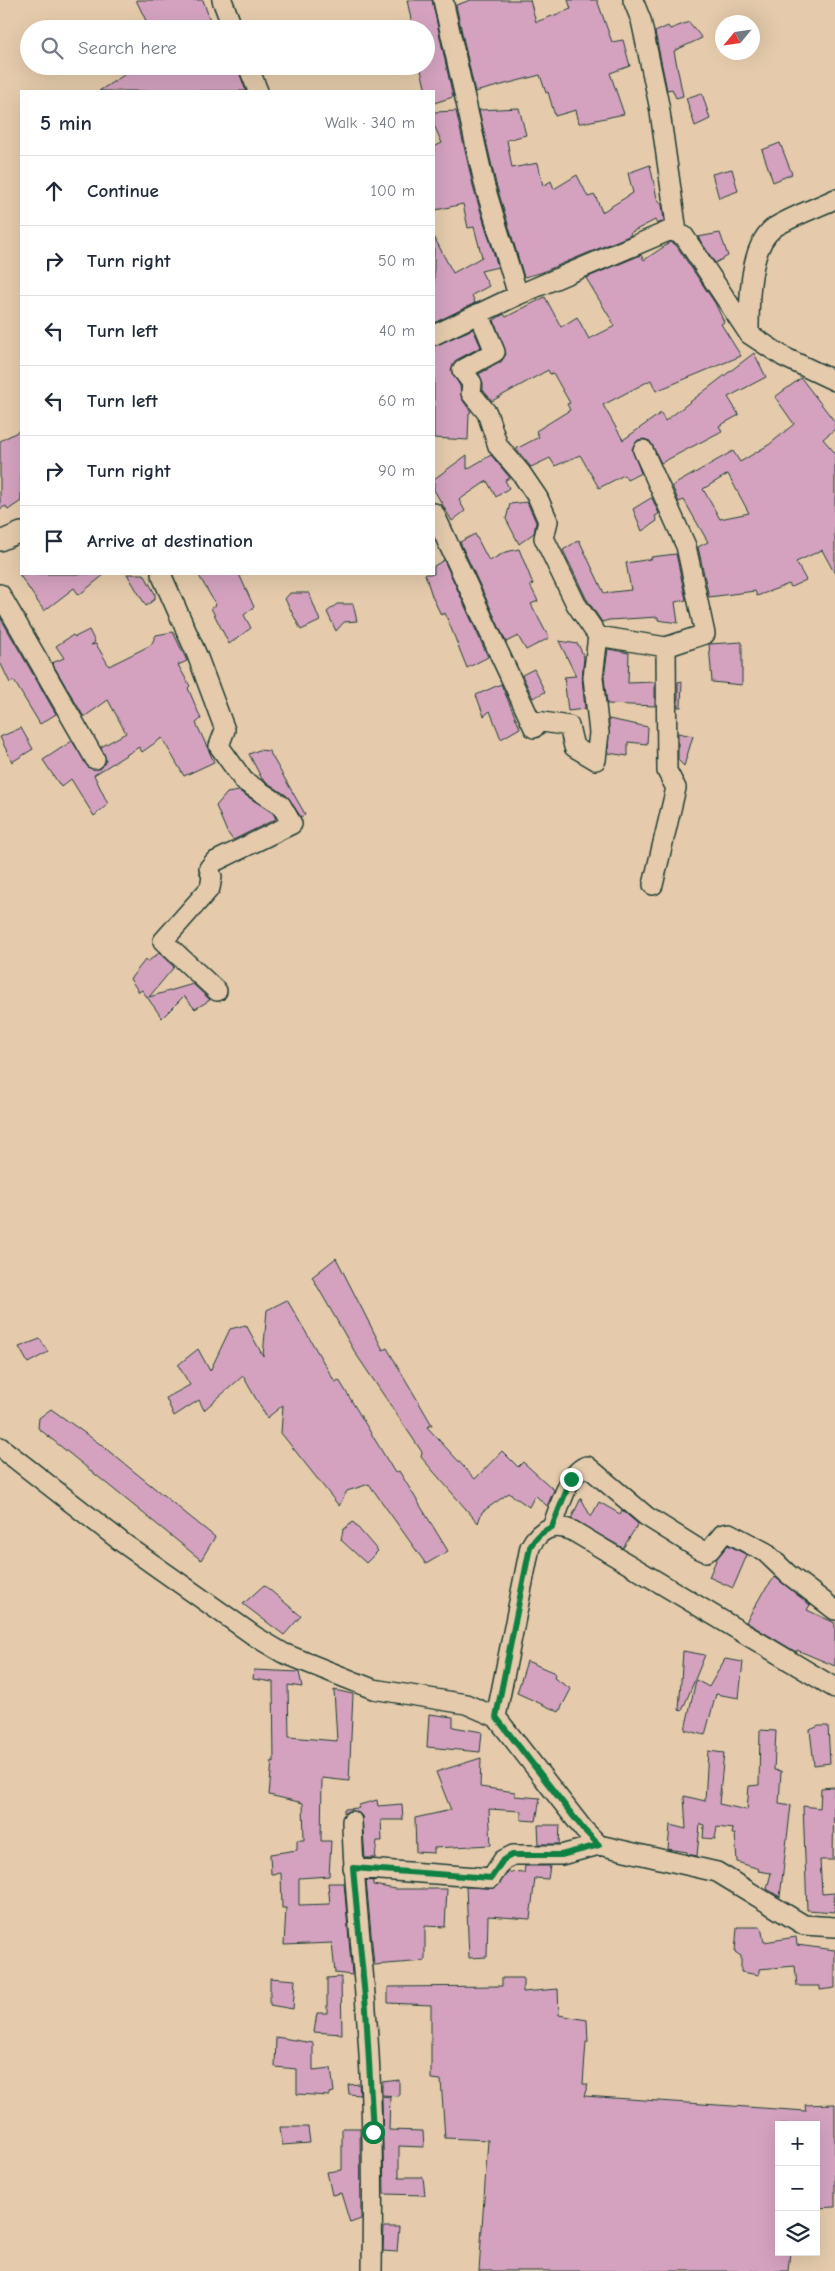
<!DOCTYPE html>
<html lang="en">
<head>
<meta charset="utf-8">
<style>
	body { margin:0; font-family:"Comic Neue",sans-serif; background:#f6f6f7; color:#1f2937 }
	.controls { position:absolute; right:15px; bottom:15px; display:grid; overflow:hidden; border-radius:0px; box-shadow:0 5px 20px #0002 }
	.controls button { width:45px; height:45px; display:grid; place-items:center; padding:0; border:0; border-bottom:1px solid #e0e1e3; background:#fff; color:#1f2937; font:25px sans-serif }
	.compass { position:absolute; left:715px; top:15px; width:45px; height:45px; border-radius:50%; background:#fff; box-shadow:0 5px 20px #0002; rotate:241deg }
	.stop { position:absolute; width:15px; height:15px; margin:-11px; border:4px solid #0b8043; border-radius:50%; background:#fff }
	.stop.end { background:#0b8043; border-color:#fff; box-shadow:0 1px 5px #0008 }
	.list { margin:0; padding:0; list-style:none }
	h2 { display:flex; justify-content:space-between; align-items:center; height:65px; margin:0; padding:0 20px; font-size:21px }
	h2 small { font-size:16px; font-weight:400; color:#747a83 }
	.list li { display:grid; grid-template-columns:32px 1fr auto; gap:15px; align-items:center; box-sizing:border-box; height:70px; padding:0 20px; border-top:1px solid #e0e1e3 }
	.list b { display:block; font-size:19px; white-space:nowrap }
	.list em { font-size:16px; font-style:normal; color:#747a83 }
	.icon { flex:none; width:28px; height:28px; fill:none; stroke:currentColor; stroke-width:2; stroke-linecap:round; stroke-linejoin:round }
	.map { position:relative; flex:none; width:835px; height:2271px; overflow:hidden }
	.search { position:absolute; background:#fff; box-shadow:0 5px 20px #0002; left:20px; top:20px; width:415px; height:55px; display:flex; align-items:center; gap:12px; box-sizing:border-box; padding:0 18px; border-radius:28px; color:#747a83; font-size:19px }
	.panel { position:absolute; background:#fff; box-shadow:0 5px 20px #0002; left:20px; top:90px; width:415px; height:485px; border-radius:0px }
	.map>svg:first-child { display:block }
	.building { fill:#d4a2bf; stroke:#1f3d34; fill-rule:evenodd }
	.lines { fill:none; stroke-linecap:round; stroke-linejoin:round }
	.street-casing { stroke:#1f3d34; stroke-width:22 }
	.street { stroke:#e5cbac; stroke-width:19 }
	.route { stroke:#0b8043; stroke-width:6 }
</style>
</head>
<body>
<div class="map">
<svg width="835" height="2271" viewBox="0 0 835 2271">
	<rect width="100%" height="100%" fill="#e5cbac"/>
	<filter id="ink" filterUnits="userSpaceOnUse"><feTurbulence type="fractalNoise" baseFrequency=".02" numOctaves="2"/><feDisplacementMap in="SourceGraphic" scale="10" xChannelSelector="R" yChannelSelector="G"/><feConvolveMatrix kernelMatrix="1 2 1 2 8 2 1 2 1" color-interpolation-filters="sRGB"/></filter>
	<g filter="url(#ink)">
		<path class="building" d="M136 0H203L213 29H150Z
			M407 0H432L453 97 434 103V91H426L420 66H426V29H413Z
			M471 0H530L536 22 571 9 568 0H597L612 42 623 40 630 66 610 73 624 114 582 123H579L576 110 555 116 548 92 546 93 540 75 475 92 456 5Z
			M689 22 702 38 674 51 683 96 676 98 672 89 667 90 655 32 668 26 670 29Z
			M138 66H237L246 91H99Z
			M702 93 710 119 695 126 686 98Z
			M519 108 526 135 507 140 512 168 538 163 543 186 551 181 554 189 577 175 588 197 595 195 602 212 633 193 628 173 650 165 657 198 662 205 664 221 657 224 655 220 630 233 631 235 540 273 524 277 496 184 479 110Z
			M456 111 474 190 498 267 481 271 489 286 472 295 475 303 434 323V237L453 273 482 257 474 227 468 228 463 204 436 210 434 202V147L442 143 434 125V112Z
			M780 143 792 174 773 182 762 150Z
			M732 169 738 191 719 198 712 174Z
			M720 233 728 256 715 263 698 237Z
			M671 242 676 245 715 303 724 322 721 324 741 356 656 391 651 380 603 405 623 440 661 413 665 421 754 353 766 377 728 397 739 415 719 426 722 431 661 463 650 441 644 439 638 440 632 449 641 473 627 480 624 475 599 488 580 455 555 466 550 458 531 467 516 449 539 437 536 431 570 410 567 404 570 403 553 373 550 374 548 370 492 401 483 390V383L479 374 501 362 506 354 494 320 504 314 506 317 545 297 561 327 577 317 589 339 615 326 586 278 641 255 644 260Z
			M473 329 481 347 456 360 451 370 460 386 462 399 471 412 469 413 468 440 434 438V346Z
			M801 378 835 422V429L823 439 835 453V574L822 550 796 562 806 580 791 587 789 584 757 596 755 591 709 597 698 547 708 542 684 500 679 502 672 486 733 451 740 462 770 444 794 424 775 397ZM728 474 749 513 720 519 703 489Z
			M21 430V501L8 510 6 506 0 509V441Z
			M467 455V469L491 455 510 478 505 480 509 488 496 497 487 481 459 500 465 511 452 521 434 490V479Z
			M651 498H652L659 514 655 516 657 521 642 531 633 509Z
			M527 502 536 522 534 533 519 544 506 519 510 504Z
			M475 534 489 561 506 552 519 549 533 584 530 585 538 601 531 604 549 638 526 650 518 636 506 642 460 542Z
			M579 540 604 593 631 590 626 563 652 559 651 557 676 554 686 600 675 602 678 623 658 620V617L609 620 602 622 586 598 563 550Z
			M444 560 488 657 467 668 445 613 441 615 432 596 425 574H434V566Z
			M19 574H105L79 595 74 588 44 611Z
			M127 574H144L155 594V599L146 606Z
			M198 574H239L254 607 244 615 251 628 229 644 211 608 216 605Z
			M290 593H309L320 621 301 630 285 599Z
			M337 604H353L357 621 344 622 336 631 327 612Z
			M0 617 56 714 40 724 14 681 10 683 0 662Z
			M89 630 95 642 91 645 96 644 109 666 151 645 156 635 173 632 187 661 178 665 190 686 188 688 201 719 196 723 214 762 184 776 162 738 142 752 139 747 94 775 108 804 94 816 71 779 61 787 43 760 72 741 89 768 100 769 106 760 101 747 126 733 108 700 84 717 52 663 64 658 56 646 73 635 75 637Z
			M559 641 578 644 584 657 582 678 585 709 568 711 564 677 576 676Z
			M742 642V685L712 682 709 644Z
			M608 649 629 653 628 683 655 682V706L607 704 604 677Z
			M534 669 545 692 533 698 522 675Z
			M682 681 681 707H678V682Z
			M501 684 520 728 501 739 490 711 484 716 476 695Z
			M609 719 648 727 647 744 628 742V756L608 753Z
			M21 728 33 749 12 762 0 737Z
			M678 733 693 736 684 766 678 760Z
			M259 750 269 751 305 814 301 817 287 796 262 779 249 754Z
			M239 791 273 813 276 819 233 840 227 832 216 806 227 793Z
			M159 953 174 967 149 997 193 984 210 1000 195 1009 184 996 162 1018 142 990 139 992 130 979 146 959 147 962Z
			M336 1258 383 1350 387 1348 432 1425 427 1427 475 1479 502 1451 518 1467 523 1462 554 1490 547 1506 535 1495 529 1507 509 1493 482 1512 478 1523 421 1457 422 1452 356 1354 312 1277Z
			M287 1300 335 1382 339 1380 395 1473 399 1471 448 1551 426 1564 369 1484 347 1491 339 1506 281 1433 283 1405 267 1418 243 1376 204 1410 199 1400 174 1416 166 1398 190 1385 178 1365 198 1349 210 1371 230 1329 246 1325 263 1356 267 1310Z
			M40 1339 48 1352 28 1363 19 1347Z
			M51 1409 100 1444 215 1537 201 1560 38 1428 39 1418Z
			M581 1498 591 1517 599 1502 620 1514 622 1510 638 1524 623 1548 571 1519Z
			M353 1522 378 1551 366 1563 341 1540 343 1530Z
			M728 1545 747 1555 733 1588 709 1577 717 1558Z
			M775 1577 810 1605 807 1610 835 1623V1666L797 1650 796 1652 746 1622 763 1592Z
			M264 1585 301 1616 284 1635 243 1604Z
			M683 1651 705 1655 682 1711 679 1710Z
			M725 1659 743 1662 739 1698 716 1694 705 1735 685 1730 696 1680 709 1687Z
			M527 1661 555 1673 554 1678 571 1689 559 1712 517 1693Z
			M254 1670 299 1672 302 1687 288 1685 289 1737 337 1741 334 1690 353 1694 349 1781 322 1778 321 1841H331L329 1876 299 1878V1905L330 1904 328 1883H344L352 1975 335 1973 332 1943 284 1945 286 1908H282L281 1873 271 1874 270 1854 297 1850V1840H304L303 1803 269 1795 272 1761 274 1762 273 1682 253 1679Z
			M429 1714 453 1717V1727L482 1732 480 1752 427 1747Z
			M819 1726H828L830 1763 814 1765 810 1730Z
			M760 1730 776 1731 774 1770 781 1771 779 1803 791 1805 780 1897 767 1889 771 1873 758 1871 759 1869 737 1862 735 1834H732L733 1829 717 1827 715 1839 703 1838 704 1825 700 1824 697 1856 687 1854V1852L668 1849 670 1825 686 1829 684 1796 705 1801 708 1751 724 1753 719 1804 747 1810 749 1786 759 1785Z
			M481 1758 480 1787 515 1792V1796L540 1798 536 1821 521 1820V1811L489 1809 491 1845 434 1848V1853L416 1852 415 1818 451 1810 436 1772Z
			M834 1787 833 1860H820L822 1894 834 1893 835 1912 807 1910 803 1806 820 1808 821 1788Z
			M377 1800 378 1806 402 1804 403 1820H381L382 1841H377L375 1858H365L362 1816 352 1810 344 1813V1809L359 1808V1805Z
			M538 1825H560L559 1844H539Z
			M525 1866H550L548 1879 535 1878 530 1919 488 1916 487 1957 469 1958 466 1887 495 1888 508 1872 524 1873Z
			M366 1880 373 1881V1885L396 1889H447L445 1927 425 1926V1961L374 1965Z
			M737 1927H761L764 1942 796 1937 797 1945 835 1950V1988L820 1990V1986H797L795 1966 759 1969V1975L741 1972V1956L735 1952Z
			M341 1977 342 2034 314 2032 317 2013H327V1978Z
			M270 1978 295 1980 293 2009 270 2005Z
			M502 1978H523V1992L558 1989 559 2015 587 2020 588 2042H586L583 2084H588L584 2096 806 2111 805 2105 835 2104V2207L816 2208V2125H779V2252H790L788 2271H479L488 2140 445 2138 441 2080 431 2079V2005L388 2003V1987L502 1986Z
			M276 2037 313 2043V2070L331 2068 334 2092 329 2093V2096L297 2094V2069L275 2067Z
			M399 2080V2096L382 2095V2082Z
			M359 2084 360 2095 349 2094 348 2085Z
			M382 2096 390 2097 389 2130 423 2131 424 2147 399 2146V2177H423L425 2195 384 2194Z
			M280 2127H308L310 2143 282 2145Z
			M342 2128H360L361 2219 350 2223 341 2193 332 2195 327 2172 342 2170Z
			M384 2227H399L397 2252 383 2251Z"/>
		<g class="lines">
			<defs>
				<path id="street" d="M222 0 233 29
					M443 0 485 187 518 295
					M633 0 641 20 659 105 677 232
					M248 66 258 91
					M835 199C816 208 793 216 775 227 748 245 749 306 749 334L784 357 835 381
					M479 313 495 352 462 370 472 383 471 393 487 413 498 446 521 473 538 498 548 521 544 538 576 604 598 636 593 677 599 733 596 760 574 747 569 726 530 720
					M434 335 518 295 671 230 684 236 749 334
					M643 450 686 546 705 634 666 647
					M434 513 534 728
					M0 541 21 532
					M161 574 197 655 225 730 219 746 244 781 281 805 292 824 214 862 209 868 212 877 210 888 163 941 217 991
					M0 594 95 759
					M598 636 666 647 667 771 676 788 653 885
					M0 1447 123 1543 256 1637 283 1653 373 1689 466 1704 496 1717 584 1830 599 1845 717 1872 804 1925 835 1927
					M552 1527C559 1510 568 1471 587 1466L646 1516 697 1548 706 1552 710 1550 723 1534 729 1533 765 1552 788 1574 835 1610
					M496 1717 530 1547C540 1528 554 1523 573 1531L835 1688
					M352 1821C353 1884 362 1946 366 2009 373 2097 373 2184 372 2271
					M353 1868 491 1878 503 1860 513 1855H561L599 1845"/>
			</defs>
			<use href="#street" class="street-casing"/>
			<use href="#street" class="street"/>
		</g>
	</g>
	<g class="lines" filter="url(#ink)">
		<path class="route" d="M373 2132 366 2009 353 1868 491 1878 503 1860 512 1855H561L599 1845 584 1830 496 1717 530 1547C536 1537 541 1532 552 1527L571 1479"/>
	</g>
</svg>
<div class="controls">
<button>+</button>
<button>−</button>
<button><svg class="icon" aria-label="layers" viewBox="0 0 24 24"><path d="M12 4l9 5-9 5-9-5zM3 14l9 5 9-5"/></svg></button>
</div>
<svg class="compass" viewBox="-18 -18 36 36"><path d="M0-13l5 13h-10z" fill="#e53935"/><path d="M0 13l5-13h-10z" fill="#747a83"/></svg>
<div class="stop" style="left:373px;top:2132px"></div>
<div class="stop end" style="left:571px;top:1479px"></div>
<div class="search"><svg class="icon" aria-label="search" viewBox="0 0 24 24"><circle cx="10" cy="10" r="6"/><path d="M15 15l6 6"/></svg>Search here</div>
<section class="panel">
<h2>5 min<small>Walk · 340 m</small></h2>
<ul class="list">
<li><svg class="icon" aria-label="ahead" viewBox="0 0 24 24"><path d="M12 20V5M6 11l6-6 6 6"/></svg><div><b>Continue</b></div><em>100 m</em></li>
<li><svg class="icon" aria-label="right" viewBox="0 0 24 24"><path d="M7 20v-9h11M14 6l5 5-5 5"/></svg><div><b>Turn right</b></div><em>50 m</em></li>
<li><svg class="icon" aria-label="left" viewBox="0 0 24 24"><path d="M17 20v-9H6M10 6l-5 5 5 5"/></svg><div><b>Turn left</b></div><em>40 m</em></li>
<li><svg class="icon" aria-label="left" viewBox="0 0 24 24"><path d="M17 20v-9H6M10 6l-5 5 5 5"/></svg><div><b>Turn left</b></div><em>60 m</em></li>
<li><svg class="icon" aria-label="right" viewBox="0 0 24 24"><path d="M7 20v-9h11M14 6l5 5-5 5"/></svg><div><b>Turn right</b></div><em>90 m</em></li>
<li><svg class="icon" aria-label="arrive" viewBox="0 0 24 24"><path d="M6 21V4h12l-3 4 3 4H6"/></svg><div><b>Arrive at destination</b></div></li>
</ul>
</section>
</div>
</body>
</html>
